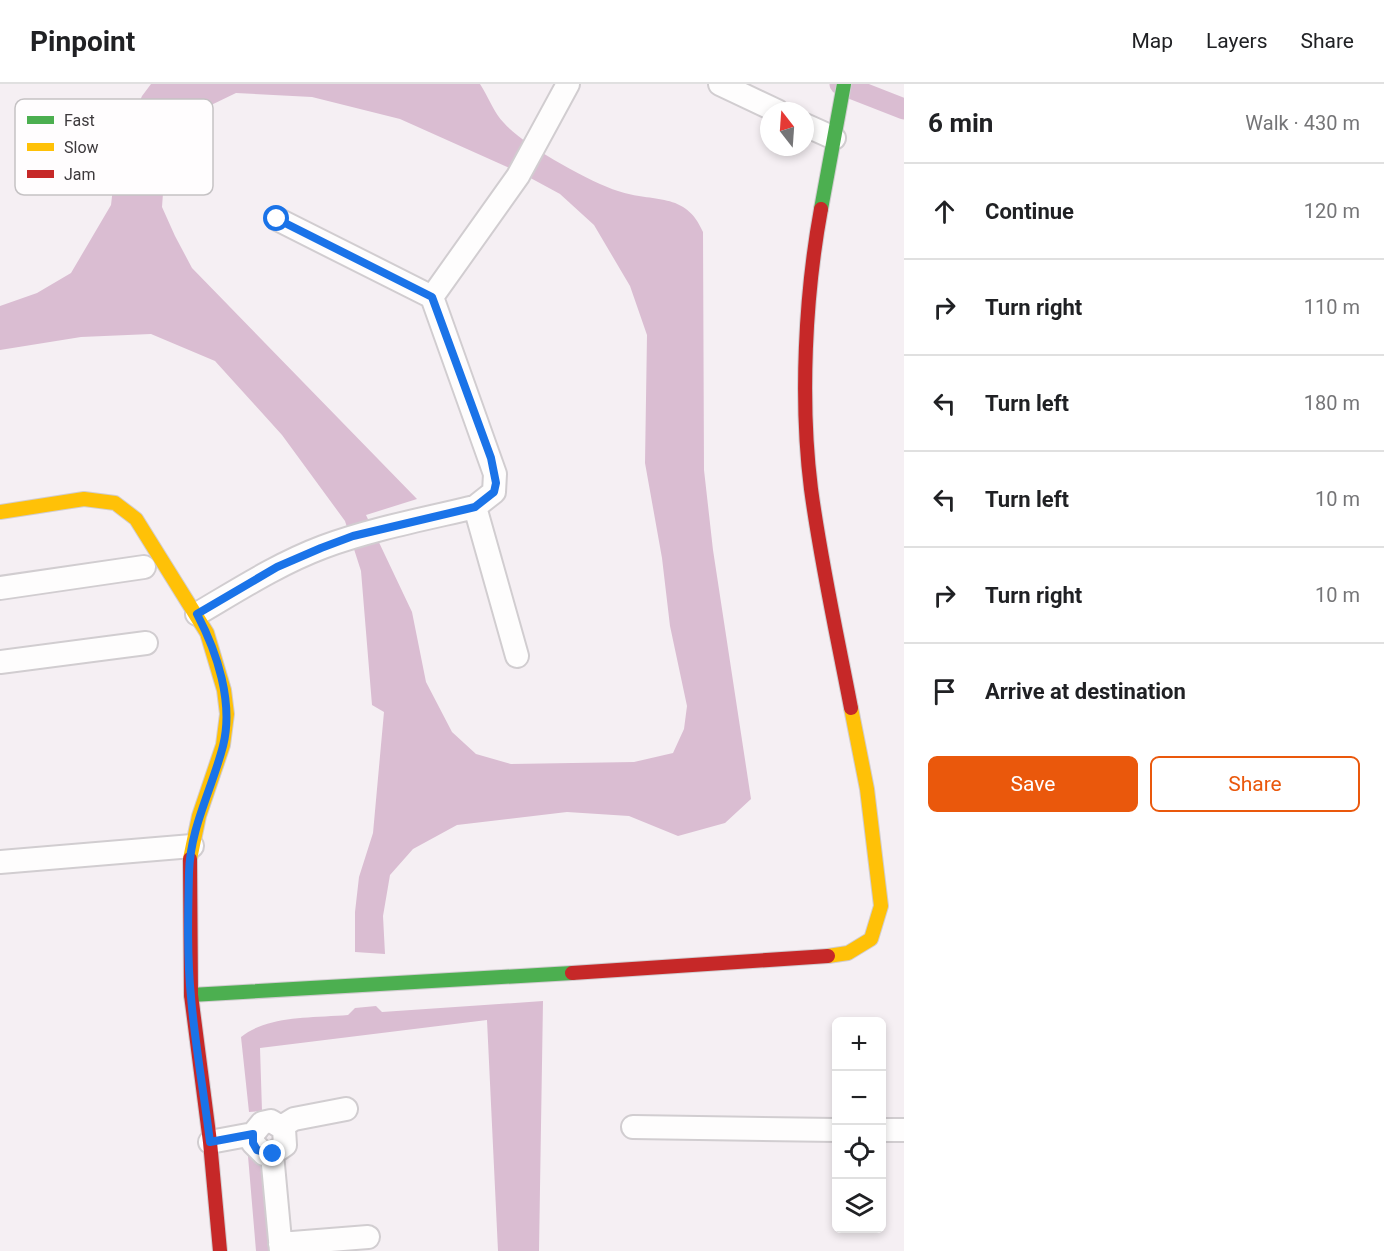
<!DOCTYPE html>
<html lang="en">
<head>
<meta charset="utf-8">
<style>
	body { margin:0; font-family:Roboto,sans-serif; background:#f6f6f6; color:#202124 }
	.controls { position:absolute; right:18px; bottom:18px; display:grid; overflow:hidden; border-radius:9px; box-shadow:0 3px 9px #0003 }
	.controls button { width:54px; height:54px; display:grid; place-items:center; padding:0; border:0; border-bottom:2px solid #e0e0e0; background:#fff; color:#202124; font:30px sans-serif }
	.compass { position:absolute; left:760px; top:18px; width:54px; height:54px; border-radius:50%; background:#fff; box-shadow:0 3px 9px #0003; rotate:343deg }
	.stop { position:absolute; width:18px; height:18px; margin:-14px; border:4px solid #1a73e8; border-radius:50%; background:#fff }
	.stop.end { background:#1a73e8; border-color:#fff; box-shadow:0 2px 6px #0008 }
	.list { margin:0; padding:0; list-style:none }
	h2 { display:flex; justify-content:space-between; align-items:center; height:78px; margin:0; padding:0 24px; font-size:26px }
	h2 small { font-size:20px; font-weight:400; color:#757577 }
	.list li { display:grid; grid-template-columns:39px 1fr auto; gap:18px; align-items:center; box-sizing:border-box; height:96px; padding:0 24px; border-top:2px solid #e0e0e0 }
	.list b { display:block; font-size:22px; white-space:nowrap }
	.list em { font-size:20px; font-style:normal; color:#757577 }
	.actions { display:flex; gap:12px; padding:18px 24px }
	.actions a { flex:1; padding:14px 0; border:2px solid #ea580c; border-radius:9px; text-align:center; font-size:21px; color:#ea580c }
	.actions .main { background:#ea580c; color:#fff }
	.icon { flex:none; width:33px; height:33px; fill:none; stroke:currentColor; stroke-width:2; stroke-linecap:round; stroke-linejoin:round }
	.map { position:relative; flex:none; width:904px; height:1167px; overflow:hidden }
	header { display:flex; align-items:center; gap:36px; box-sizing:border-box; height:84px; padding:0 30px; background:#fff; border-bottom:2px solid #e0e0e0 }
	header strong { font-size:28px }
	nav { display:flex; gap:33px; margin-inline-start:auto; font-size:21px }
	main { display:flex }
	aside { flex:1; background:#fff }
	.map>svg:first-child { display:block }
	.water { fill:#dabdd2; fill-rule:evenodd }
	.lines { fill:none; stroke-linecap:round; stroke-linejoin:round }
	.canal { stroke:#dabdd2; stroke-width:21 }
	.street-casing { stroke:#d1cdd0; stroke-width:26 }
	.fast-casing { stroke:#d1cdd0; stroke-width:16 }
	.slow-casing { stroke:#d1cdd0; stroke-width:16 }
	.jam-casing { stroke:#d1cdd0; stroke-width:16 }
	.street { stroke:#fefdfd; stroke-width:22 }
	.fast { stroke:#4caf50; stroke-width:14 }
	.slow { stroke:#ffc107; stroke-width:14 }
	.jam { stroke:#c62828; stroke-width:14 }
	.route { stroke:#1a73e8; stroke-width:8 }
	.key { fill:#fffdfe; stroke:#c5c2c4; stroke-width:1.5 }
	.key-label { font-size:16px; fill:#3d393c }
</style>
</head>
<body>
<header>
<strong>Pinpoint</strong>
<nav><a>Map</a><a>Layers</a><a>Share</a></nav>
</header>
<main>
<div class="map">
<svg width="904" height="1167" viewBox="0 0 904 1167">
	<rect width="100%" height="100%" fill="#f5eff3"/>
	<path class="water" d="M151 0H480C488 12 494 29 504 39 523 61 590 98 618 107 653 119 686 107 703 148L704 386 713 466 751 715 725 739 678 752 629 732 567 728 457 741 413 765 390 791 383 832 385 870 355 868V828L359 793 373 749 384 628 372 621 361 487 345 437 282 351 215 277 151 250 81 253 0 266V222L37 209 71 189 111 121 117 69 142 12ZM236 9 312 13 400 35 525 91 560 110 594 141 630 202 647 251 645 379 662 474 670 542 687 622 684 645 673 669 634 678 511 680 476 670 452 648 426 598 412 528 366 431 417 415 192 184 175 152 162 123 163 109 171 83 207 23Z
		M543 917 539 1167H498L487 936 260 964 262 1027 249 1028 241 953C268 931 315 934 348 931L355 924 376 922 382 928Z
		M253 1067 263 1071 277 1167H256L248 1072Z"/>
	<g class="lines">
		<path class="canal" d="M840 0 904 25"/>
		<defs>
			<path id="street" d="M720 0 777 27
				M805 41 834 54
				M277 135 432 213 495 390 494 408 475 423 517 572
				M432 213 518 92 568 0
				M0 504 144 483
				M197 530C238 506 278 480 323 463 372 445 424 435 475 423
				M0 578 146 559
				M0 778 192 762
				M281 1043 294 1035 346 1025
				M633 1043 836 1046
				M882 1046H904
				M210 1058 253 1050 262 1039 271 1037 284 1045 285 1061 272 1070H264L253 1059V1050
				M272 1070 281 1167
				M280 1160 368 1153"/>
			<path id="fast" d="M821 125 844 0
				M191 911 572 889"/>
			<path id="slow" d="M0 428 84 415 115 419 136 435 207 549 224 606 227 630 223 661 199 732 190 775
				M828 872 848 869 871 855 881 822 867 705 851 624"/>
			<path id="jam" d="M821 125C805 212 800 317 811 405 821 479 837 551 851 624
				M190 775 191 911 210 1058 220 1167
				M572 889 828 872"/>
		</defs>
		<use href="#street" class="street-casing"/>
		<use href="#fast" class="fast-casing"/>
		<use href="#slow" class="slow-casing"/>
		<use href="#jam" class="jam-casing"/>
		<use href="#street" class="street"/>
		<use href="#fast" class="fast"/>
		<use href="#slow" class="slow"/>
		<use href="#jam" class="jam"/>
	</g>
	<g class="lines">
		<path class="route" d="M273 1070 257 1066 253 1059V1050L210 1058C204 1009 195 961 191 913 187 873 188 830 189 789 190 744 212 705 223 662 234 619 217 568 197 530L277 483 321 464 353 452 475 423 494 408 496 399 491 374 432 213 277 135"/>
	</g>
	<rect x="15" y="15" width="198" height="96" rx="9" class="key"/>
	<rect x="27" y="32" width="27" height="8" fill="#4caf50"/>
	<rect x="27" y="59" width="27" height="8" fill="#ffc107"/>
	<rect x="27" y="86" width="27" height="8" fill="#c62828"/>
	<g class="key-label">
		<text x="64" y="42">Fast</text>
		<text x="64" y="69">Slow</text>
		<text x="64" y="96">Jam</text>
	</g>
</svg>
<div class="controls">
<button>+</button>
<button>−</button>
<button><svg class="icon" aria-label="locate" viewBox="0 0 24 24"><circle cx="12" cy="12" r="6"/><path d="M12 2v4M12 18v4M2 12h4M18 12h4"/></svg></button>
<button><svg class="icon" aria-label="layers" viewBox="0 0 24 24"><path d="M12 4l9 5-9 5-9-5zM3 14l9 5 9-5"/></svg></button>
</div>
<svg class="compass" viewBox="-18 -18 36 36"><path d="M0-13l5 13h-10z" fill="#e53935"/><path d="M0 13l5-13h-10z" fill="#757577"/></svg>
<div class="stop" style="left:277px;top:135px"></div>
<div class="stop end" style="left:273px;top:1070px"></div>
</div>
<aside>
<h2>6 min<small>Walk · 430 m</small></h2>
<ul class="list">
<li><svg class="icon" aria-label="ahead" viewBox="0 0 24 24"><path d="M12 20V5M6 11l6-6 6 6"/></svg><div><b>Continue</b></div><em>120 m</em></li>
<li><svg class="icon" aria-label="right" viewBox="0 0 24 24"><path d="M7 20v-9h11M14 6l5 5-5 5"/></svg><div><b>Turn right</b></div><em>110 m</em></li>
<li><svg class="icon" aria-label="left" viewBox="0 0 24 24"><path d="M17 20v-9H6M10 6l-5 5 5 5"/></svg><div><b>Turn left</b></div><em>180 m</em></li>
<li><svg class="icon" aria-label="left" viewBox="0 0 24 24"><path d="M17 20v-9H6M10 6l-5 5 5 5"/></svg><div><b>Turn left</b></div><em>10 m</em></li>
<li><svg class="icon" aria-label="right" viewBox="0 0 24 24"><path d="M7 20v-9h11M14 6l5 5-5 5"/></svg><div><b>Turn right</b></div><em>10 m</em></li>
<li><svg class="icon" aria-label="arrive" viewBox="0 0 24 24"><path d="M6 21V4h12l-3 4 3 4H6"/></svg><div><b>Arrive at destination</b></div></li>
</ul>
<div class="actions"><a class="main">Save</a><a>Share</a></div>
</aside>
</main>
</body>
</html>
